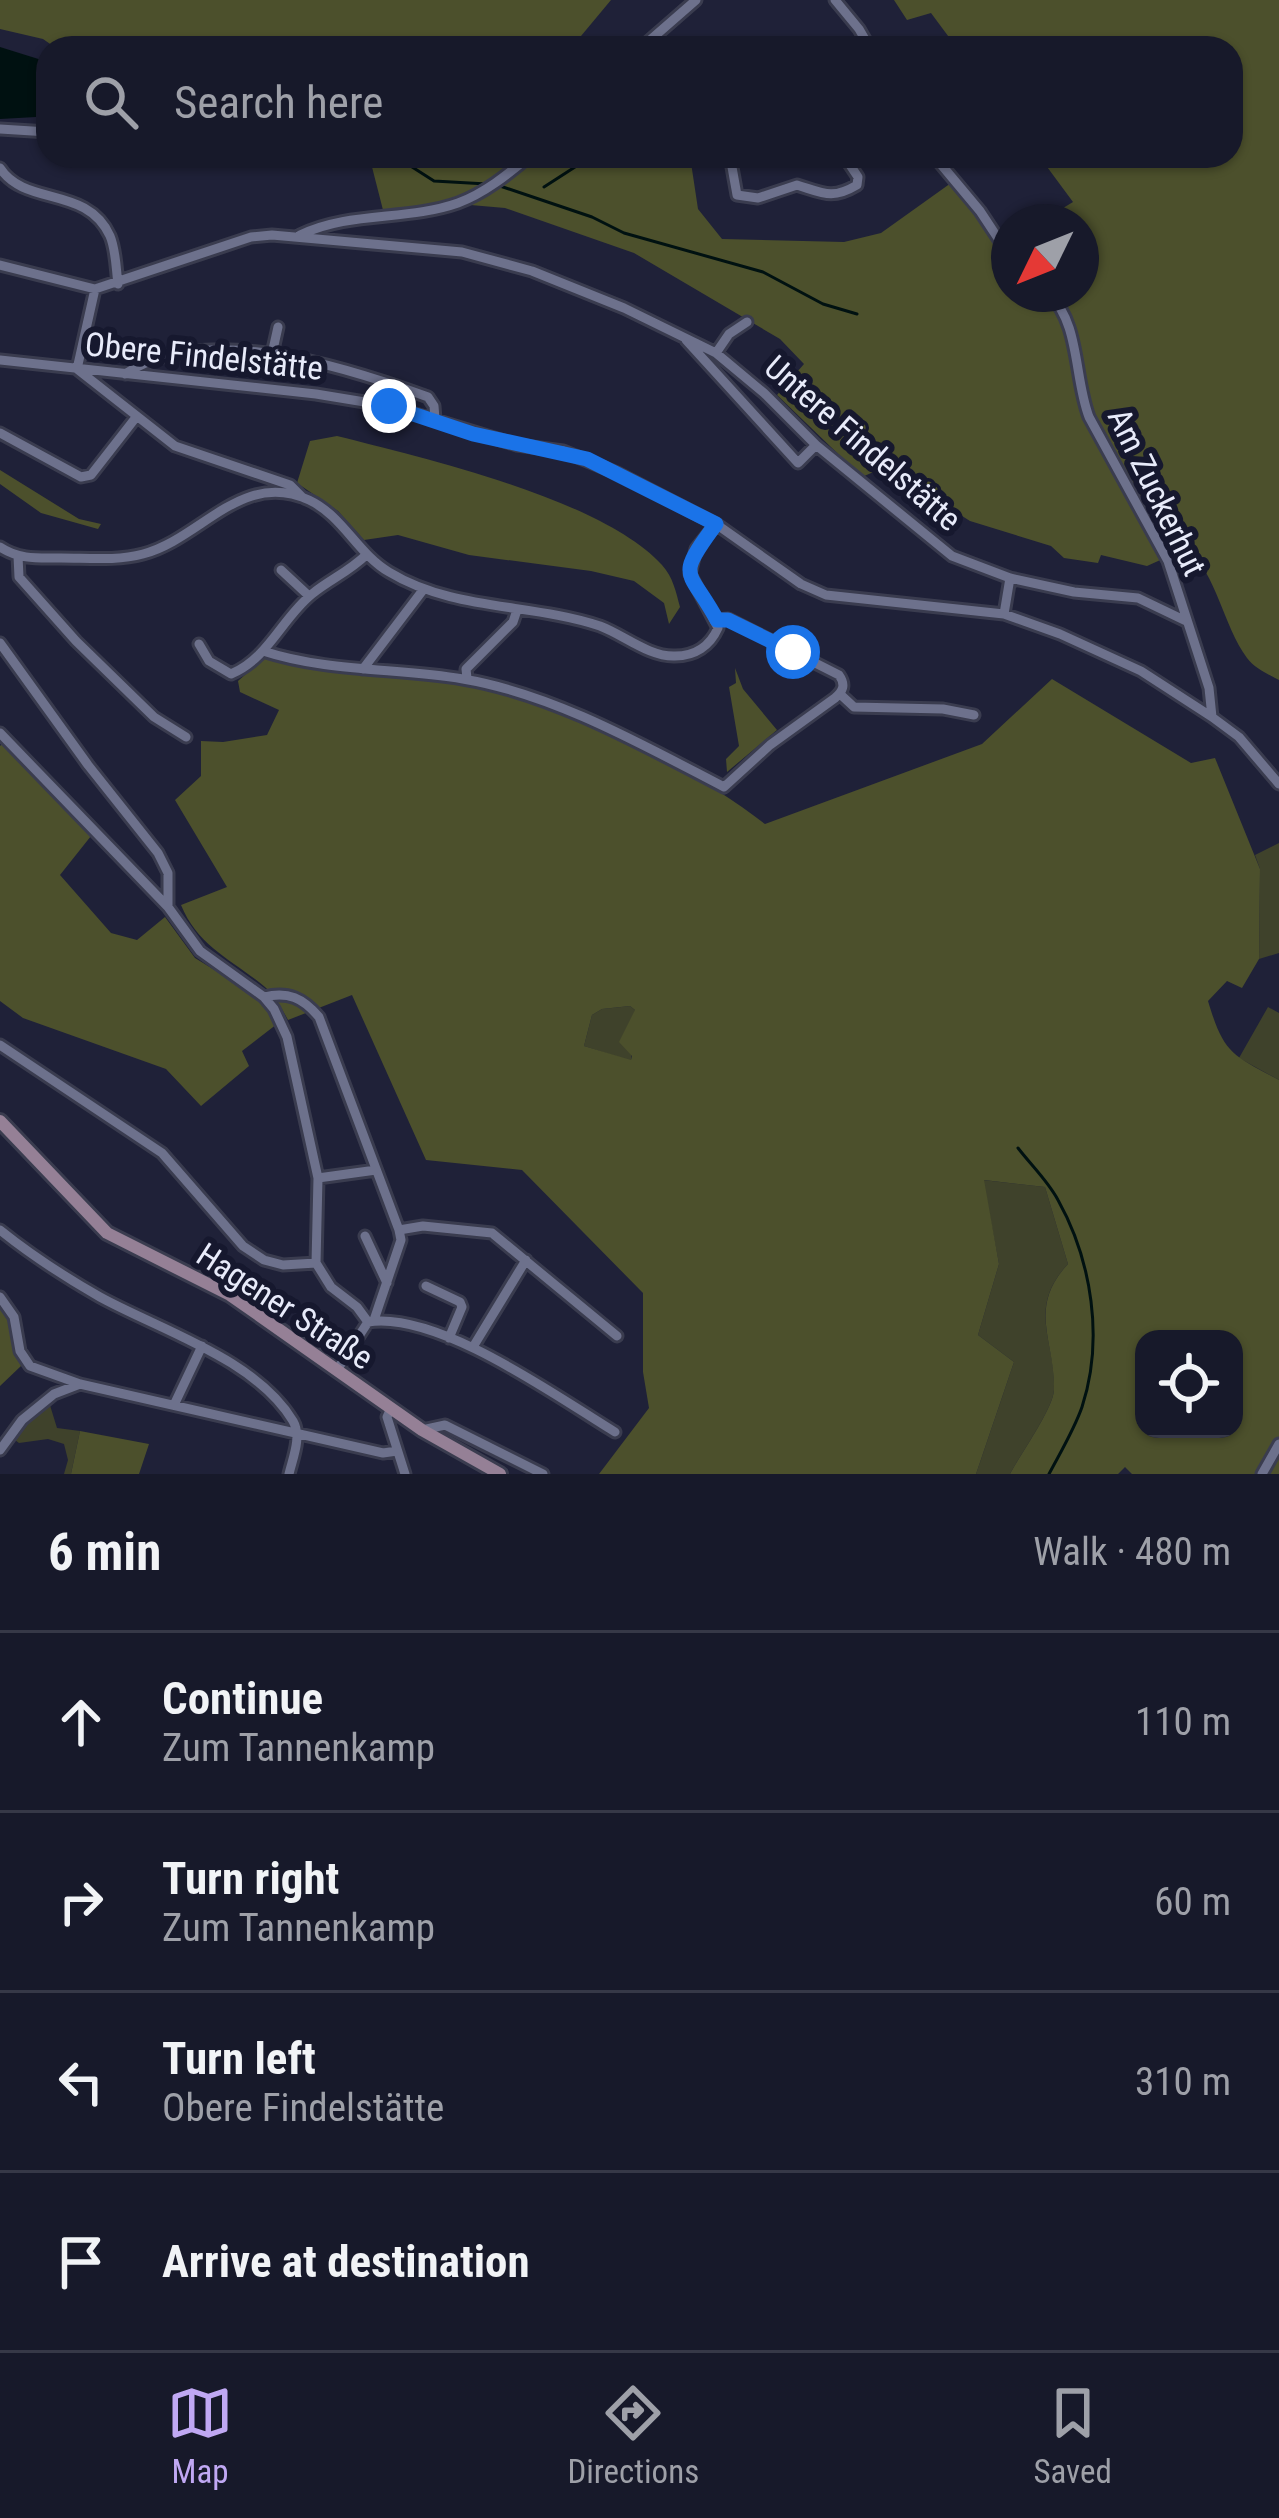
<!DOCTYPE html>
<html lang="en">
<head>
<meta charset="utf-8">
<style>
	body { margin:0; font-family:"Roboto Condensed",sans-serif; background:#242636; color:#f1f3f6 }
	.controls { position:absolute; right:36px; bottom:36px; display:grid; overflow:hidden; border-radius:24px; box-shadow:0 3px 9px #0004 }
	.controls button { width:108px; height:108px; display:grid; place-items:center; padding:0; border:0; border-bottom:3px solid #363847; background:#17192a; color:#f1f3f6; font:60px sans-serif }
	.compass { position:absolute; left:991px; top:204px; width:108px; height:108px; border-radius:50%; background:#17192a; box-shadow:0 3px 9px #0004; rotate:227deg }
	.stop { position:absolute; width:36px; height:36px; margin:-27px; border:9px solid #1a73e8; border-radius:50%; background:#fff }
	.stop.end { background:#1a73e8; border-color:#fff; box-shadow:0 3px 12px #0008 }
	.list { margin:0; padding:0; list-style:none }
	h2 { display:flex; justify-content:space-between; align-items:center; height:156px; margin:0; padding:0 48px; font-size:51px }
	h2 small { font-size:39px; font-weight:400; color:#9ea0a8 }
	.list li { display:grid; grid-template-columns:78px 1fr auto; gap:36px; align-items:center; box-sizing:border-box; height:180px; padding:0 48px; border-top:3px solid #363847 }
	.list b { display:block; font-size:45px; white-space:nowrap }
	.list p { margin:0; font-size:39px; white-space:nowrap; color:#9ea0a8 }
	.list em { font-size:39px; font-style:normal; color:#9ea0a8 }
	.icon { flex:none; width:66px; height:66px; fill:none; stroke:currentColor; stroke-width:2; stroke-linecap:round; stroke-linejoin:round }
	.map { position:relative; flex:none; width:1279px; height:1474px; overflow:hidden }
	.search { position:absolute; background:#17192a; box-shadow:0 3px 9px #0004; left:36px; right:36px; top:36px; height:132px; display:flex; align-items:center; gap:30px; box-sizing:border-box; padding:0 42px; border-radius:36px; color:#9ea0a8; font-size:45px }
	.sheet { height:876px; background:#17192a }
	nav { display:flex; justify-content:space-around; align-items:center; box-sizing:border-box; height:168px; border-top:3px solid #363847; background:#17192a; font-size:33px; color:#9ea0a8 }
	nav a { display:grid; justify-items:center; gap:6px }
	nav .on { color:#c0a8f3 }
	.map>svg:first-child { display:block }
	.green { fill:#3f422b }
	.forest { fill:#4c502c; fill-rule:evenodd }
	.water { fill:#011 }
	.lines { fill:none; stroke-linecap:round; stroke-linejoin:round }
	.stream { stroke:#011; stroke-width:3 }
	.minor-casing { stroke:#3a3c4f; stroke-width:15 }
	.secondary-casing { stroke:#3a3c4f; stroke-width:18 }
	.minor { stroke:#6d718c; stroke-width:9 }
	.secondary { stroke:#958096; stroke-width:12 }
	.route { stroke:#1a73e8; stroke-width:15 }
	.labels { text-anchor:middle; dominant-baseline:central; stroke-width:12; stroke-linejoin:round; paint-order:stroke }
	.street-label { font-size:33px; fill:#e8ebfa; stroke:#16182e }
</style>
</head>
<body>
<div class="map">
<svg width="1279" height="1474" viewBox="0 0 1279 1474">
	<rect width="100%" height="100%" fill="#1f2138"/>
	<path class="green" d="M1279 843V953L1259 959 1260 869 1255 855Z
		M630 1006 635 1010 631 1061 584 1046 592 1015 602 1009Z
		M1268 1007 1279 1013V1080L1239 1058Z
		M983 1180 1045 1187 1068 1264C1026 1309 1056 1341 1054 1390 1053 1409 1020 1455 1010 1474H976L1014 1362 978 1335 999 1264Z
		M49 1402 57 1428 80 1431 71 1474H64L68 1460 64 1444 48 1439 19 1443 11 1437Z"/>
	<path class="forest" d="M0 0H611L571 48H56L43 39 0 29Z
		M894 0H1279V680C1268 674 1254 668 1247 658 1223 625 1217 575 1187 548L1147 566 1101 555 1098 563 1064 558 1051 546 970 521 885 467 862 477 777 395 804 364 780 339 634 253 505 208 459 204 383 210 372 167 341 156H690L698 209 722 239 844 242 881 233 951 183 999 245 1009 240V294H1081V222H1040L1073 202 1039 156H1231V48H957L931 13 907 20Z
		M337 436C424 458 602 499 662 565 673 577 676 592 680 607L669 624 664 603 634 581 591 571 469 555 398 535 364 540 338 511 297 483 310 441Z
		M0 470 79 519 101 524 98 529 41 513 0 484Z
		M266 656C299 662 332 669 366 674 396 677 427 678 457 684 561 701 683 761 765 824L982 744 1052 679 1191 763 1215 758 1260 869 1259 959 1242 988 1227 981 1208 1001C1224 1054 1231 1054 1279 1080V1474H1132L1125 1467 1118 1474H1010C1020 1455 1053 1409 1054 1390 1055 1340 1027 1308 1068 1264L1045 1187 984 1180 999 1264 978 1335 1014 1362 976 1474H599L649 1408 643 1372V1293L522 1170 426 1160 352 995 288 1020C282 1009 275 996 265 987 233 960 198 947 181 905L227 887 175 800 201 776V741L223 742 267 735 279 710 240 692 238 681ZM630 1006 635 1010 619 1042 632 1056 631 1060 584 1046 592 1015 602 1009ZM1144 1339H1234V1429H1144Z
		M735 668 743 689 777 730 727 772 726 759 739 746 729 687 736 683Z
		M4 742 91 836 60 875 111 933 137 940 165 917 195 958 260 998 277 1024 242 1051 249 1066 201 1106 166 1069 23 1018 0 1001V746Z
		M0 1306 14 1331 21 1366 0 1386Z
		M80 1431 149 1444 139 1474H71Z"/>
	<path class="water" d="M0 47 48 62V87L36 117 0 119Z"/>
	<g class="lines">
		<path class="stream" d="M351 156 409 165 434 181 487 184
			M500 186 592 217 624 233 763 272 823 304 857 314
			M544 187 592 156
			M1018 1148C1031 1165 1048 1181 1058 1200 1092 1261 1104 1340 1082 1407 1074 1430 1060 1453 1049 1474"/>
		<defs>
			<path id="minor" d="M835 0 859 29 870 48
				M641 48 696 0
				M0 129 48 132
				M730 156 737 195 758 198 797 185C823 193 832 200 857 185L858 177 844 156
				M934 156 980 211 1009 255
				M0 168C25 207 87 185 110 236 116 250 116 269 118 284
				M300 235C350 211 407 221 458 203 485 193 508 174 530 156
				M0 265 95 289 251 237 272 235 462 252 532 271 624 308 716 353 764 393 816 445 952 556 1010 578 1074 592 1138 598 1186 621
				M95 289 77 369 175 446 290 485 302 497
				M1049 294C1080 323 1074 378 1089 417L1168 561 1209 688 1212 717
				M686 340 798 463 816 445
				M716 353 729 334 747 322
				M272 354 278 327
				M0 360 316 394 389 406 517 445 563 451 617 473 716 524 801 584 826 595 1004 614 1060 634 1141 671 1212 717 1239 737 1279 784
				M125 374C204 321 346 367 428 397L434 406 435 419
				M0 433 81 477 91 475 137 416
				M0 547C19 560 39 558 61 558 88 558 117 561 143 554 201 539 242 469 309 500 343 516 357 553 389 572 453 611 531 603 600 626 624 635 649 657 675 656 695 656 710 646 718 628L690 574 696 549 716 524
				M18 556 19 577 76 641 154 717 186 737
				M281 570 309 596
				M1004 614 1010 578
				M0 643 88 765 158 853 168 873V907
				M199 644 209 661 231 674C268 659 282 618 312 594 329 580 350 571 366 555
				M263 651C327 672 397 668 463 679 553 694 643 745 724 787L770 745 835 698C843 691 846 685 839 675L728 619 717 620
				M363 669 423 590
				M467 678 466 669 513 622 517 610
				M840 694 854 707 943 709 974 715
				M0 733 168 907 200 951 264 997 274 1009 287 1037 318 1178 316 1263 331 1287 357 1307 368 1322 337 1370
				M264 997C288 991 303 998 319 1017L399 1230 423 1226 492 1233 617 1336
				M0 1045 162 1153 243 1246 264 1260 283 1265 316 1263
				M318 1178 376 1170
				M0 1230C31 1255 65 1277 100 1297 160 1330 256 1359 293 1421 302 1437 293 1457 289 1474
				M365 1236 387 1283
				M426 1286 460 1302 462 1307 449 1338
				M0 1297 14 1317 20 1351 30 1366 80 1384 383 1453 397 1451
				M374 1320 401 1240 399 1230
				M368 1322C438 1311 556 1396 615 1432
				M473 1347 526 1260
				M174 1405 202 1346
				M391 1408 387 1417 405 1474
				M422 1430 445 1425 543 1474
				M0 1450 22 1420 54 1394 80 1384
				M1262 1474 1279 1444"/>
			<path id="secondary" d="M0 1121 107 1233 230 1295 422 1430 500 1474"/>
		</defs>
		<use href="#minor" class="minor-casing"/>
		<use href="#secondary" class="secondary-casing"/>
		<use href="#minor" class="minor"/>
		<use href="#secondary" class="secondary"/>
	</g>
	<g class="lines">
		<path class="route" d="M389 406 473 434 587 459 716 524C674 580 689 568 717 620H728L793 652"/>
	</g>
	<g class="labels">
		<g class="street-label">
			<text transform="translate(204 356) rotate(6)">Obere Findelstätte</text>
			<text transform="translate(863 443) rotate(41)">Untere Findelstätte</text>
			<text transform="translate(1157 492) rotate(64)">Am Zuckerhut</text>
			<text transform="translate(285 1306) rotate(33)">Hagener Straße</text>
		</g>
	</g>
</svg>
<div class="controls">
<button><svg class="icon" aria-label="locate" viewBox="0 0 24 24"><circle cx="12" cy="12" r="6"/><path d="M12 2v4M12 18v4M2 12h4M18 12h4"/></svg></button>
</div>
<svg class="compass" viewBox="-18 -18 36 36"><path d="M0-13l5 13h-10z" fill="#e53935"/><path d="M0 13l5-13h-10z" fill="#9ea0a8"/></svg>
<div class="stop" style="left:793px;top:652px"></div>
<div class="stop end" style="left:389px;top:406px"></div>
<div class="search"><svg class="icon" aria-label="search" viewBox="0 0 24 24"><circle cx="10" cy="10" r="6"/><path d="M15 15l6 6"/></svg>Search here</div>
</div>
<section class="sheet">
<h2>6 min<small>Walk · 480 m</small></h2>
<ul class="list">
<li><svg class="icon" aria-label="ahead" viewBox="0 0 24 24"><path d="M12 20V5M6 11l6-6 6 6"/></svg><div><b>Continue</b><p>Zum Tannenkamp</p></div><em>110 m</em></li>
<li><svg class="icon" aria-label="right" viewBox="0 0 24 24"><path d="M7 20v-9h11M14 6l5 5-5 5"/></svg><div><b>Turn right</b><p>Zum Tannenkamp</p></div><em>60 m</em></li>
<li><svg class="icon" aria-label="left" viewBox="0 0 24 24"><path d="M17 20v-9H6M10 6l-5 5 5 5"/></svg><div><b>Turn left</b><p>Obere Findelstätte</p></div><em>310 m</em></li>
<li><svg class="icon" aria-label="arrive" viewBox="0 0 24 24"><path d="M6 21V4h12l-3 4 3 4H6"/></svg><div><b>Arrive at destination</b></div></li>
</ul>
</section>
<nav>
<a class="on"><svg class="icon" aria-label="map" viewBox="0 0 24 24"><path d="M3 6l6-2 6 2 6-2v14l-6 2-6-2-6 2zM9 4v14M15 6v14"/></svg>Map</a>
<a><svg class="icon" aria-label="directions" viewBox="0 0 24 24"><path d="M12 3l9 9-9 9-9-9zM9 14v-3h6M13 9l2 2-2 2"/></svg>Directions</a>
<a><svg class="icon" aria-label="saved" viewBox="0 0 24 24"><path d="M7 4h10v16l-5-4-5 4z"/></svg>Saved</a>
</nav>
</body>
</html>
